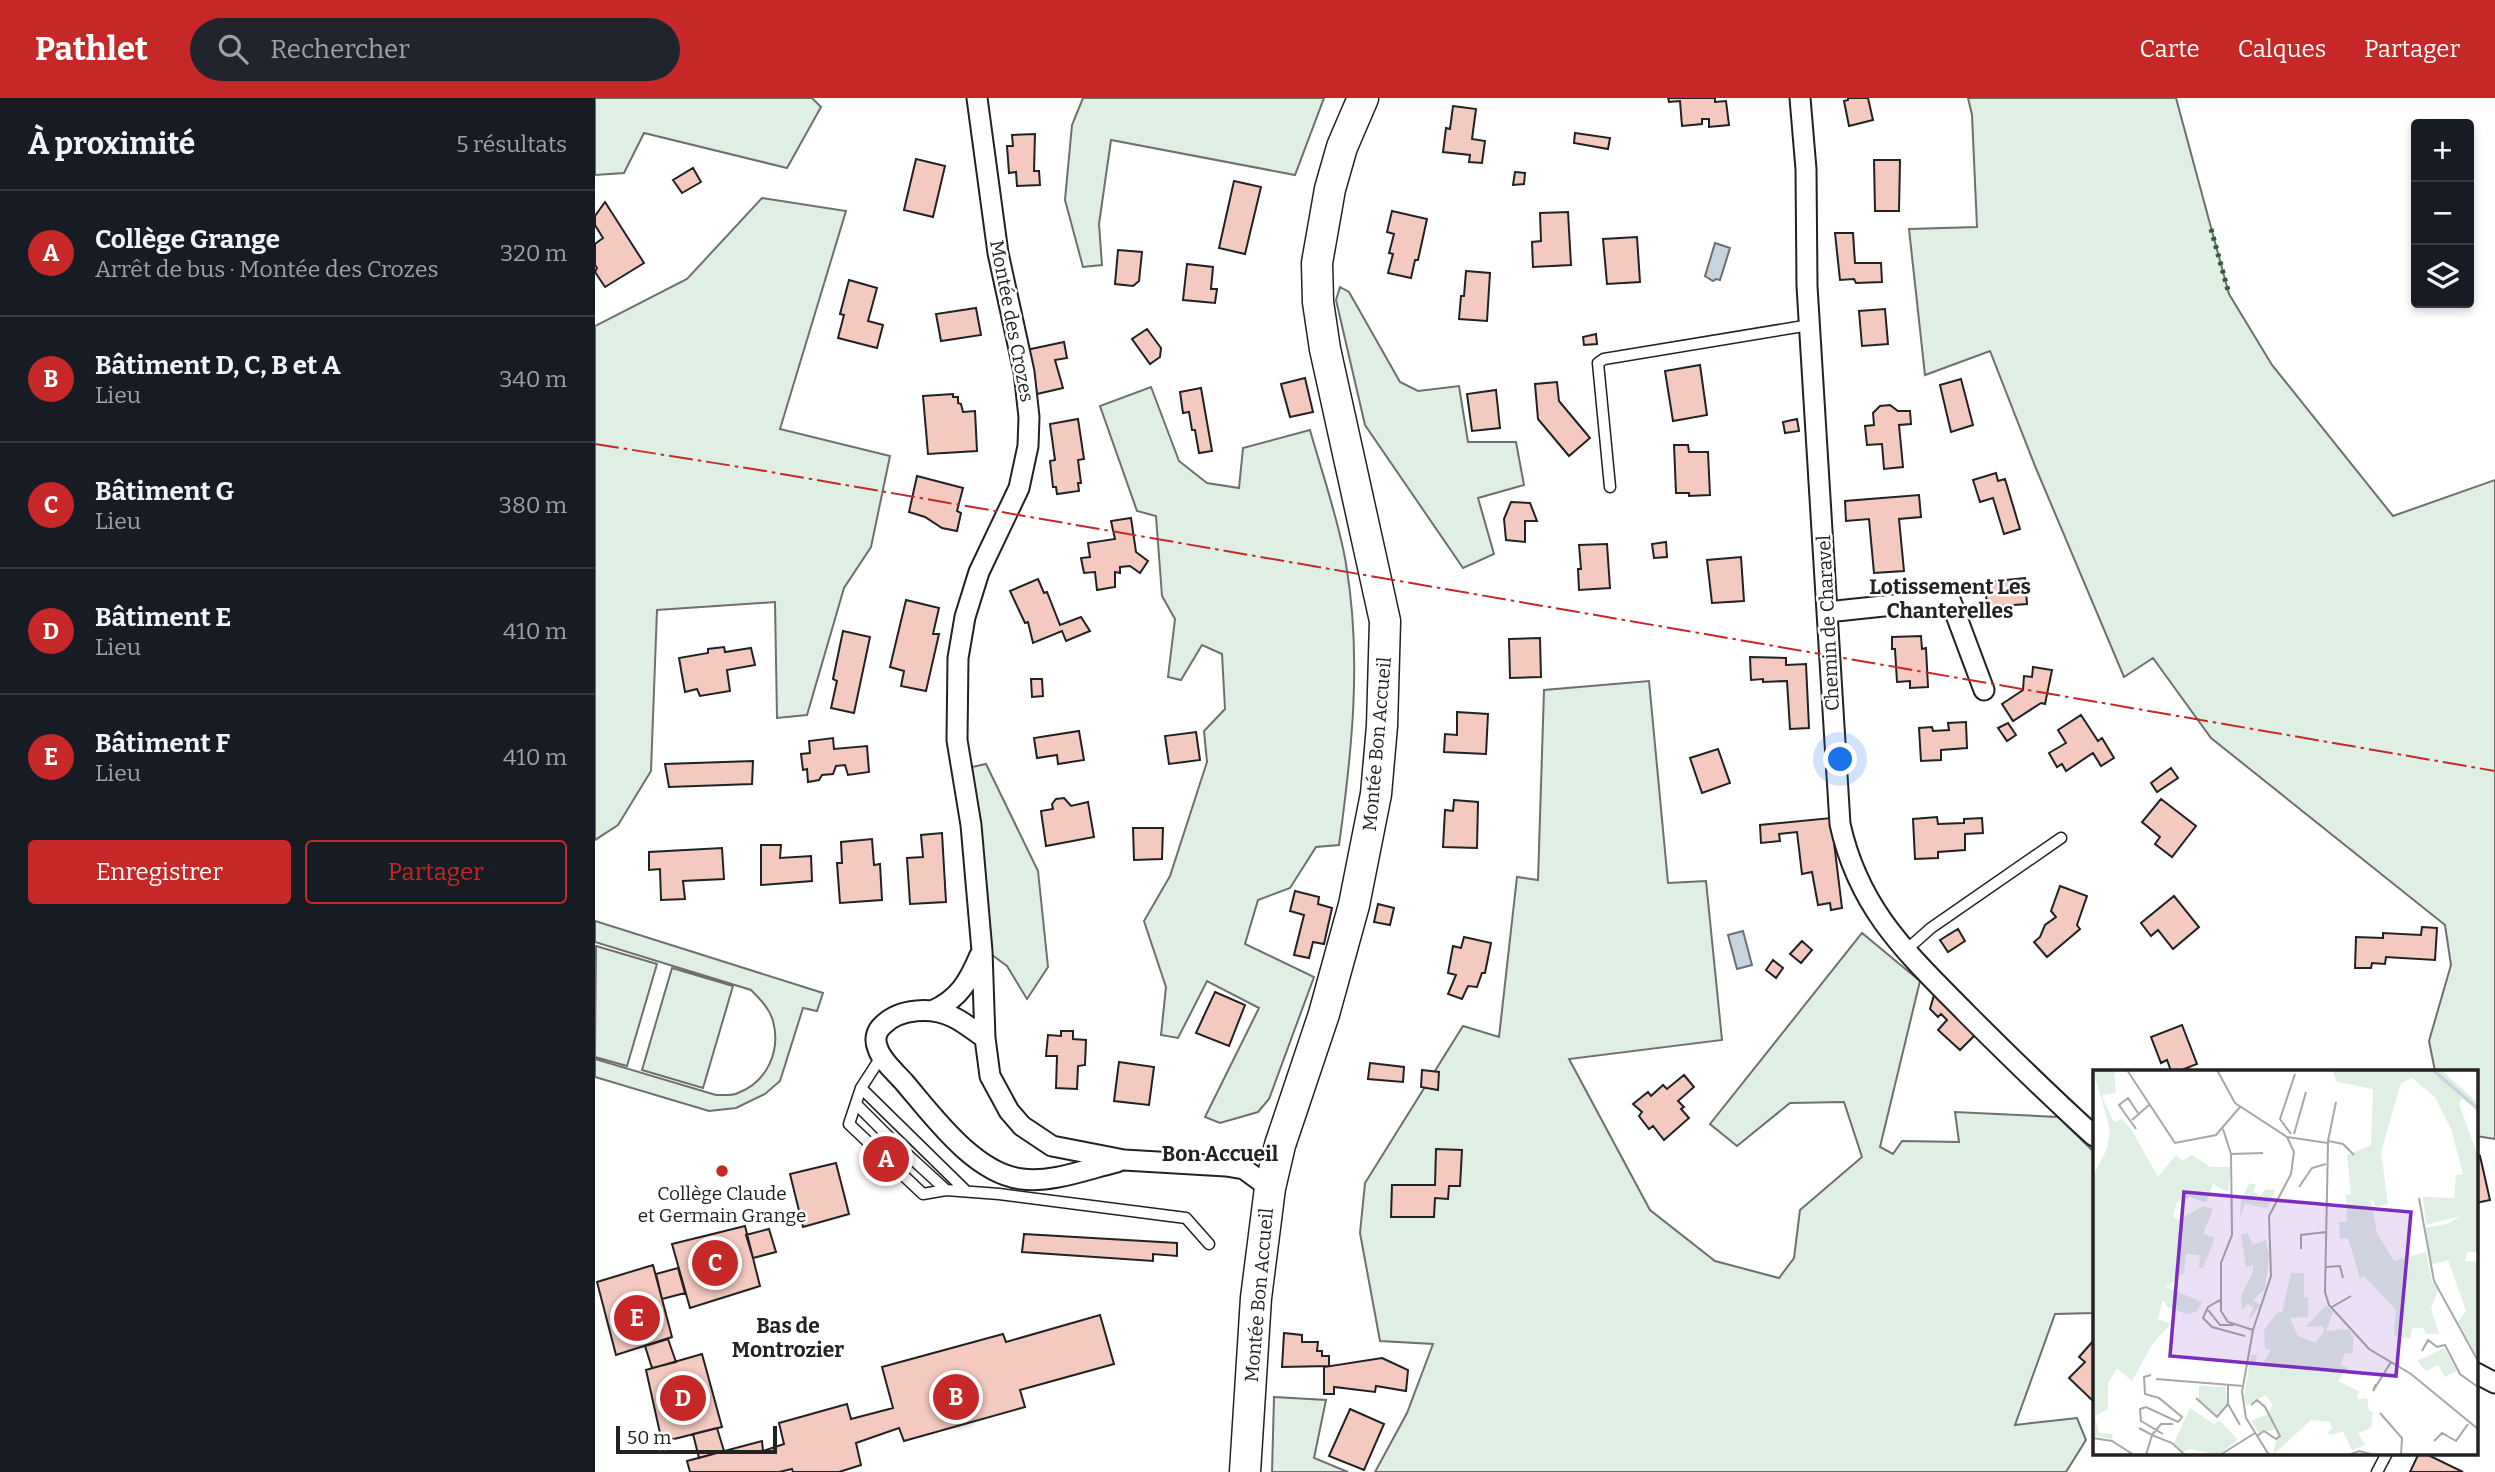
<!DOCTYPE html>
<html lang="fr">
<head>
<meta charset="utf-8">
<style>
	body { margin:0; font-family:Bitter,serif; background:#20242c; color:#f1f3f6 }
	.controls { position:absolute; right:21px; top:21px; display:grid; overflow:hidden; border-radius:7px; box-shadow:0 4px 10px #0003 }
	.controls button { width:63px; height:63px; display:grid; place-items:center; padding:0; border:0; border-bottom:2px solid #363941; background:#171b24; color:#f1f3f6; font:35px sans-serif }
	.scale { position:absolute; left:21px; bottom:18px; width:161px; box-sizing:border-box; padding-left:7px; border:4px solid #222; border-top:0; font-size:19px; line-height:24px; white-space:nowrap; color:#222; -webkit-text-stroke:5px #fff; paint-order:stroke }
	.you { position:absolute; left:1246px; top:662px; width:24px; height:24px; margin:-18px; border:5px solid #fff; border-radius:50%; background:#1a73e8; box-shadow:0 0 0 10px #1a73e833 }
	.badge { display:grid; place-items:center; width:46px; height:46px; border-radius:50%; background:#c62828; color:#fff; font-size:23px; font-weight:700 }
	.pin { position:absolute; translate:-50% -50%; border:4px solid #fff; box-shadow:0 2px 7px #0006 }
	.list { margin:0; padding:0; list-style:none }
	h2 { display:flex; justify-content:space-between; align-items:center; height:91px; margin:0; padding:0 28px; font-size:30px }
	h2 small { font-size:23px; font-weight:400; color:#9ea1a6 }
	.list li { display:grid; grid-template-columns:46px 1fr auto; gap:21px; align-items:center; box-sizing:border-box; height:126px; padding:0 28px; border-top:2px solid #363941 }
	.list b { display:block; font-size:26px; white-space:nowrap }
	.list p { margin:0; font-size:23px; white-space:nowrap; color:#9ea1a6 }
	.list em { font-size:23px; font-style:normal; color:#9ea1a6 }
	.actions { display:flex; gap:14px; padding:21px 28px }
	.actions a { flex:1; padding:16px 0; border:2px solid #c62828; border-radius:7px; text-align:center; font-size:24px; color:#c62828 }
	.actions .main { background:#c62828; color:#fff }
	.icon { flex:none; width:38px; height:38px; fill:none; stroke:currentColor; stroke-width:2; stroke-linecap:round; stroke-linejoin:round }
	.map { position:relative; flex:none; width:1900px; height:1374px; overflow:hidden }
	header { display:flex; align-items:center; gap:42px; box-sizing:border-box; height:98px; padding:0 35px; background:#c62828; color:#fff }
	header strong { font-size:33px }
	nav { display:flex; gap:38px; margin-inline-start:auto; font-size:24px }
	.search { width:490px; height:63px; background:#20242c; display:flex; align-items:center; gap:18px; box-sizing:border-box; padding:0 24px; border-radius:38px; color:#9ea1a6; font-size:26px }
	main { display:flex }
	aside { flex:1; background:#171b24 }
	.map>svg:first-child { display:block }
	.green { fill:#e0efe3; stroke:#6f6f6f; stroke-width:2 }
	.water { fill:#c7d3dd; stroke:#6f6f6f; stroke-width:2 }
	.building { fill:#f3c9c0; stroke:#222; stroke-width:2 }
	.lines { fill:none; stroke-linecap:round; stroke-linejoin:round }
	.lane-casing { stroke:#222; stroke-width:13 }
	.street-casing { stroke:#222; stroke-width:23 }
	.primary-casing { stroke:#222; stroke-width:33 }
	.lane { stroke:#fff; stroke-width:10 }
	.street { stroke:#fff; stroke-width:19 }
	.primary { stroke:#fff; stroke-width:30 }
	.hedge { stroke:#2f5e38; stroke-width:5; stroke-dasharray:3.5 5; stroke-linecap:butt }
	.power { stroke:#c62828; stroke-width:2; stroke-dasharray:24 5 3.5 5; stroke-linecap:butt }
	.poi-dot { fill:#c62828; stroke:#fff; stroke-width:2.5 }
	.labels { text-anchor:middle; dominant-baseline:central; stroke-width:5; stroke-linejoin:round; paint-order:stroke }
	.street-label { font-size:19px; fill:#222; stroke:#fff }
	.poi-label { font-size:19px; fill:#222; stroke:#fff }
	.neighbourhood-label { font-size:21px; font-weight:bold; fill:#222; stroke:#fff }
	.inset-river { fill:none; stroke:#c7d3dd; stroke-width:3.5 }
	.inset-road { fill:none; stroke:#a7a7a7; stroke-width:2 }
	.view { fill:#7b2cbf; fill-opacity:0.15; stroke:#7b2cbf; stroke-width:3.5 }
	.inset-edge { fill:none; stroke:#222; stroke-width:3.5 }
</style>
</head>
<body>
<header>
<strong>Pathlet</strong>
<div class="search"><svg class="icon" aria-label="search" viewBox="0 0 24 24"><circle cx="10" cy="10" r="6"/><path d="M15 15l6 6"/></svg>Rechercher</div>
<nav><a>Carte</a><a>Calques</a><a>Partager</a></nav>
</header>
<main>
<aside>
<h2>À proximité<small>5 résultats</small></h2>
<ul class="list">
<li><span class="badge">A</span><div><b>Collège Grange</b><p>Arrêt de bus · Montée des Crozes</p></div><em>320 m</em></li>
<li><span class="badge">B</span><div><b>Bâtiment D, C, B et A</b><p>Lieu</p></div><em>340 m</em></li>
<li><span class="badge">C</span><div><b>Bâtiment G</b><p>Lieu</p></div><em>380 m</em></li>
<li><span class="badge">D</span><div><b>Bâtiment E</b><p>Lieu</p></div><em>410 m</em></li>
<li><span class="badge">E</span><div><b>Bâtiment F</b><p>Lieu</p></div><em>410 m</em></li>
</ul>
<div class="actions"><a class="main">Enregistrer</a><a>Partager</a></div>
</aside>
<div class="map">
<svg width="1900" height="1374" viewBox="0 0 1900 1374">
	<rect width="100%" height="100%" fill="#fff"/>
	<path class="green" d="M0 0H217L226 9 192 70 49 35 29 75 0 77Z
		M488 0H729L700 77 516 42 504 126 507 167 488 169 470 102 477 27Z
		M1373 0H1581L1634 196 1677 267 1798 418 1900 382V1041L1881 1038V973H1840L1834 943 1856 867 1850 827 1616 640 1558 560 1529 579 1440 368 1395 253 1330 277 1314 131 1382 129 1377 17Z
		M167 100 251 113 185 331 295 358 276 449 249 490 212 617 182 620 180 504 62 512 56 673 23 727 0 742V228L92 181Z
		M745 189 754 194 805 284 823 293 864 288 873 344H921L929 387 883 400 899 456 868 470 770 327 741 202Z
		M556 289 584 363 612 385 644 390 648 350 715 332C727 375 744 423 751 466 767 559 757 654 744 747L721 749 695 790 663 802 650 846 719 879 674 1001 663 1014 625 1025 610 1019 664 910 612 883 583 940 566 937 571 889 549 823 575 778 612 664 609 633 630 611 627 556 607 547 586 582 573 579 580 521 567 498 561 418 542 413 505 308Z
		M1054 583 1073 785 1111 783 1127 942 974 961 1055 1112 1120 1163 1184 1180 1199 1160 1205 1112 1267 1059 1249 1004 1195 1005 1142 1048 1115 1026 1267 835 1325 883 1285 1049 1298 1056 1307 1043 1364 1044 1360 1014 1463 1019 1499 1054V1215L1460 1216 1420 1327 1482 1320 1491 1342 1471 1374H780L812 1315 838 1246 785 1243 765 1135 770 1085 868 928 904 939 922 779 943 782 949 592Z
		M391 666 443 773 453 869 432 901 412 868 397 857 377 669Z
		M0 823 228 895 222 913 208 910 185 983 170 996 141 1010 114 1013 0 979V961L121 997C128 997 137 998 143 995 172 984 186 953 178 923 175 911 165 901 156 892L0 844Z
		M1 848 62 866 32 968 0 959Z
		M77 870 138 888 108 990 47 972Z
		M679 1299 731 1302 719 1360 753 1374H677Z"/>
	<path class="water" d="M1120 145 1135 150 1125 182 1121 181 1118 183 1110 178Z
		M1148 833 1157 867 1142 871 1133 837Z"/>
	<path class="building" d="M1073 0H1120V4L1131 3 1134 27 1114 29V21H1107V26L1087 28 1085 3 1074 4Z
		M1253 0H1273L1278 22 1254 28 1249 3 1253 2Z
		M858 8 881 11 877 41 890 43 887 65 874 64 875 57 848 54 851 30 855 31Z
		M980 35 1015 40 1013 51 979 45Z
		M440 36 439 73H444L445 87 422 88 421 74 414 75 412 48H418L417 37Z
		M321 61 350 68 338 119 309 112Z
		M1279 62H1305L1304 113H1280Z
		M98 70 106 84 87 95 78 82Z
		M920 74 930 75 929 86 918 87Z
		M639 83 666 89 650 156 624 150Z
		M10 104 49 165 10 189 0 174 2 170 0 167V146L8 140 0 127V118Z
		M797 113 832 121 823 162H820L816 180 793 175 798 156 794 155 799 136 792 134Z
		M973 114 976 167 938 169 937 144 946 143 945 115Z
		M1240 135H1258L1260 165H1286L1287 184 1261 185 1259 181 1245 182Z
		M1042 139 1045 184 1012 186 1008 141Z
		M523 152 547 154 544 183 538 188 520 186Z
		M592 166 618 169 616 191H622L620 205 588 202Z
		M871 173 895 175 892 223 864 221 866 198H869Z
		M254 182 282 190 273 223 288 227 282 250 243 240 249 217 245 216Z
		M381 210 386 237 346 243 341 216Z
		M1290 211 1293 246 1267 248 1264 213Z
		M552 231 566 250 565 259 555 266 537 241Z
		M1001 236 1002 246 989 247 988 239Z
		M469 244 472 260 460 262 468 290 442 296 431 252Z
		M1105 267 1112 317 1078 323 1070 273Z
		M710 280 718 314 695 319 686 286Z
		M1366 281 1378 327 1356 334 1345 287Z
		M962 284 964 303 995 340 974 358 943 321 940 286Z
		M606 290 617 353 604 355 600 332H597L594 314 588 315 585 294Z
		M901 292 905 330 877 333 872 296Z
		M358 296V299H363V305L366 306 368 314 380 313 382 353 333 356 328 298Z
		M1295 307 1303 313H1315L1316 326 1304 327 1308 369 1289 371 1287 346 1272 347 1270 328 1279 327 1278 315 1285 308Z
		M483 321 489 361 483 362 486 385H483L484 393 462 396 461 389H458L455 363 460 362 455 326Z
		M1202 321 1204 333 1190 335 1188 324Z
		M1079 347H1093L1094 354H1113L1115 397 1094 398V395H1081Z
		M1401 375 1403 383 1410 381 1425 431 1409 436 1398 400 1385 404 1378 382Z
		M322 378 368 390 362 413 366 415 362 433 347 430 330 419 314 414Z
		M1324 397 1326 419 1304 421 1309 473 1279 475 1274 421 1251 423 1250 403Z
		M916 404 935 405 942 423H930V444L911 442 909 421Z
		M536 420 541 454 553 463 545 475 535 468 525 469V475L520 474V489L502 492 500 474 489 475 486 460 495 459 493 445 520 441 516 423Z
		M1071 444 1072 459 1059 460 1057 446Z
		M1012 446 1015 490 984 492 983 471H986L984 447Z
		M1146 459 1149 503 1117 505 1112 462Z
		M1430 480 1432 506 1392 509 1390 484Z
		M443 481 449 495 452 494 465 527 486 519 495 533 471 543 467 533 438 545 433 524 430 525 415 493Z
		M311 502 344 510 338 536H344L331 593 306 588 309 573 295 569Z
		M248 533 275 539 259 615 236 610 242 583 238 581Z
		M1326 538 1327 551 1331 550 1333 589 1315 590V583L1302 584 1300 551H1297V539Z
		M945 540 946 579 915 580 914 541Z
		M129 549 130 554 156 550 160 567 132 572 135 593 105 598 102 591 90 594 84 560 113 555V551Z
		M1155 559 1191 560V567L1211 566 1214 630 1195 631 1192 583 1168 584V581L1156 582Z
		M1438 569 1457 572 1450 606 1446 605 1418 623 1407 606 1428 592 1429 578 1437 579Z
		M436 581H447L448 598 437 599Z
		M862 614 893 616 891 656 849 654 850 636 862 637Z
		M1486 617 1503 643 1507 640 1519 660 1506 668 1498 655 1471 673 1467 666 1462 669 1454 655 1471 645 1463 632Z
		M1371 624 1372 650 1346 652V662L1326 663 1324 630 1337 629 1338 633 1354 632 1353 625Z
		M1413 625 1421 637 1412 643 1403 630Z
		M484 633 489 662 463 666 462 657 442 660 439 640Z
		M601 634 605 662 574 666 570 638Z
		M238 640 239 651 272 648 274 674 253 677 250 667 241 668 238 676 227 677 224 682 213 684 212 671 208 672 206 656 215 655 214 643Z
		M1123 651 1135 685 1107 695 1095 660Z
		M158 663 157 686 74 689 70 666Z
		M1576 670 1583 680 1562 694 1556 685Z
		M469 700 476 708 493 704 499 739 451 748 446 713 458 711 457 706 461 701Z
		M1566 701 1601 728 1577 759 1560 746 1565 739 1547 724Z
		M859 702 883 704 882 750 848 749 850 712 858 713Z
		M1342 719 1343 726 1369 725V721L1387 720 1388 735 1370 736V752L1343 754V760L1320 761 1318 721Z
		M1236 720 1247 810 1236 812 1235 805 1223 807 1217 774 1207 776 1202 734 1184 736 1185 743 1166 745 1165 727Z
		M538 730H568L567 761 539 762Z
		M347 735 351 804 315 806 312 760 328 759 326 737Z
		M277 741 279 767 285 766 287 802 245 805 242 765H247L246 744Z
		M166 747H186L185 760 216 758 217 783 166 787Z
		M127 750 129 781 88 783 90 801 66 802 65 771 54 772V754Z
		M1465 788 1492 798 1482 827 1485 831 1452 859 1439 844 1445 839 1450 827 1461 819 1456 813Z
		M700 793 724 799 723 806 737 810 729 846 718 844 714 860 699 857 709 817 695 813Z
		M1579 798 1604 829 1578 851 1563 832 1556 838 1546 825Z
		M783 806 799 810 795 827 779 824Z
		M1827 829 1842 830 1840 862 1791 859 1790 866 1777 865 1776 870H1760L1761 839 1788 840V835L1826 837Z
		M1363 831 1370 843 1353 854 1345 842Z
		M869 839 896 845 890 875H887L882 889 873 888 867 901 853 896 861 877 853 875 858 848 866 850Z
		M1207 843 1217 852 1206 865 1195 856Z
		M1178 862 1188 870 1181 880 1171 872Z
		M620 894 650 907 634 948 601 935Z
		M1339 897 1381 936 1365 952 1343 932 1352 922 1346 916 1343 919 1335 911Z
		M1587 927 1602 966 1584 973H1576L1572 962 1566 965 1556 939Z
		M466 933H478V941L491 942 490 967 483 968 482 991 461 990 462 958H451L453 937 466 938Z
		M524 964 559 969 554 1007 519 1003Z
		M775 965 809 969 808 984 773 981Z
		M827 972 844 974 843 992 826 989Z
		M1089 977 1099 989 1083 1003 1089 1009 1086 1011 1094 1020 1069 1042 1058 1028 1054 1031 1044 1018 1047 1014 1038 1006 1053 994 1056 998 1068 987 1072 991Z
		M841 1051 867 1052 865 1088H854L853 1101 840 1100 839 1119H796L797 1087H840Z
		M1885 1058 1895 1102 1881 1105V1059Z
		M241 1065 254 1116 208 1129 195 1076Z
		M150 1128 165 1188 95 1210 77 1146Z
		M174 1131 181 1154 158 1160 151 1137Z
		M429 1136 582 1145V1158L558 1156V1163L427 1154Z
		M58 1167 77 1239 21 1257 2 1184Z
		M83 1170 90 1195 67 1201 61 1176Z
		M505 1217 519 1266 425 1292 430 1309 309 1343 304 1330 261 1345 266 1367 244 1374H198L197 1371 184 1374H95L92 1363 167 1343 168 1353 189 1346 184 1325 252 1306 256 1321 298 1310 287 1269 408 1236 411 1244Z
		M689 1235 707 1237V1244H723L722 1253H727V1258H734V1268L687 1269Z
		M73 1241 81 1264 57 1270 50 1248Z
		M1499 1242V1304L1474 1280 1490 1264 1484 1259Z
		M107 1256 127 1329 67 1344 51 1272Z
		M787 1260 813 1272 811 1293 781 1288 780 1294 739 1289V1296H729V1269Z
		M755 1311 789 1326 769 1372 734 1358Z
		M122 1330 129 1353 104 1360 98 1336Z
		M1824 1355H1829L1868 1374H1815Z"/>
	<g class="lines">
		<defs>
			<path id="lane" d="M1015 389 1003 265 1009 261 1215 227
				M1310 853 1336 830 1466 740
				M286 959 266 990 254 1026 328 1096 351 1092 404 1096 591 1120 614 1146
				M266 990 371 1093
				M261 1006 302 1047 351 1092
				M1782 1374 1792 1355"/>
			<path id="street" d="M382 0 403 155 429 274 434 319 433 348 424 390 384 474 370 519 363 560 362 642 376 727 387 853 390 940 395 978 414 1013 427 1028 457 1048 529 1062 631 1068 649 1071 675 1090
				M1205 0 1211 71 1212 188 1245 726C1264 812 1312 855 1371 915 1413 957 1455 998 1499 1038
				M1232 514 1355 501 1389 592
				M337 913C364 901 374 883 385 857
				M390 940C379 933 369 924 358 919 337 909 305 910 288 927 281 933 279 942 283 951 287 963 301 975 309 984 338 1018 380 1076 427 1081 457 1085 492 1071 522 1064
				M1881 1275 1900 1285"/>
			<path id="primary" d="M650 1374 661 1200 675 1090 685 1047 729 916 759 807 781 696 787 628 790 523 730 251 723 204 722 165 735 91 747 49 768 0"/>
		</defs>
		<use href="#lane" class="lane-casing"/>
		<use href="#street" class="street-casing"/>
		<use href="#primary" class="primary-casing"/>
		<use href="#lane" class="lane"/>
		<use href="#street" class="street"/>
		<use href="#primary" class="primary"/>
		<path class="hedge" d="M1616 131 1634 196"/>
		<path class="power" d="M0 346 164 372 1900 673"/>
	</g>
	<circle class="poi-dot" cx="127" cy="1073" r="7"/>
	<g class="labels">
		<g class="street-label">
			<text transform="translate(417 223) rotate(79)">Montée des Crozes</text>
			<text transform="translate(1233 525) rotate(-93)">Chemin de Charavel</text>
			<text transform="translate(782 646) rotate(-85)">Montée Bon Accueil</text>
			<text transform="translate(664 1197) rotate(-85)">Montée Bon Accueil</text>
		</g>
		<g class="poi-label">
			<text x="127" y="1095">Collège Claude<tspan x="127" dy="22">et Germain Grange</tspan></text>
		</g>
		<g class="neighbourhood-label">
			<text x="1355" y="489">Lotissement Les<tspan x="1355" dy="24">Chanterelles</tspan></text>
			<text x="625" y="1056">Bon Accueil</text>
			<text x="193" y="1228">Bas de<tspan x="193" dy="24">Montrozier</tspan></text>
		</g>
	</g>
	<g transform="translate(1498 972)">
		<rect width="385" height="385" fill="#fff"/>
		<path d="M0 0H27L21 4 23 23 9 25 10 29 21 52 29 49 38 59 65 107 83 85 89 91 99 85 117 97H138L135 122 120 114 113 133 97 127 84 132 80 146 86 150 110 136 120 139 110 164 122 168 110 198H106L107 185 93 184 91 203 73 217 109 232 103 242 94 244 74 237 70 230 65 249 78 254 60 273 39 311 24 298 15 313V339L2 346 6 363 19 364 20 369 0 366V106L14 79 17 59ZM239 0H348L385 33V40L369 28 366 34 385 86V182H374L372 191 385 192V288L365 252 373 241 355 190 337 195 332 158 354 154 367 146 333 155 330 127 361 128 363 105 370 104 358 59 342 27 319 8 308 13 288 82 295 134 283 137 277 127 284 163 301 191 333 182 339 211 345 220 338 238 346 264H333L330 258H319L317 269 301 265 303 240 271 206 267 208 255 168 247 169 246 152H254L253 125 258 124 254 85 278 75 280 19 244 12ZM156 113 163 115 160 122 167 125 173 119 182 120 174 139 152 133 147 148 148 131ZM154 163 160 175 173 170 176 186 172 219 160 230 168 235 155 251 160 238 155 234 149 240 148 226 160 202V195L153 197 148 165ZM198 203H211V227H215V247L197 248 205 266 222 273 231 262 230 256 213 257 233 235 240 242 233 261 255 259 260 266V283H252L247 295 255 298 245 311 266 321 264 329 274 328 276 340 280 342 278 358 265 363 272 375 259 380 250 361 239 365 234 363 239 358 237 352 218 350 180 385 185 359 166 363 158 351 173 345 180 335 173 325 153 336 151 326 158 285H164L163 292 169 295 178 280 172 279 171 260 185 242 189 243ZM351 278 364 301 352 307 345 295 333 301 324 291ZM106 316 132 317 136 331 124 346 106 331ZM97 338 121 354 127 351 145 370 125 385 96 379 90 382 81 373Z" fill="#e0efe3"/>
		<path class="inset-river" d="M340 0 385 39"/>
		<path class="inset-road" d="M34 0 82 73 123 65 147 37M124 0 142 33 194 67 201 82 198 104 176 146 178 206 160 260 149 322 153 348 176 385M243 32 235 71 250 74 261 85M39 50 56 35M43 59 26 35 35 28 45 43M130 59 138 84 139 165 128 193V241L135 252 160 260M198 64 187 49 202 4M201 64 213 22M194 67 235 73 232 222 236 235 276 279 318 304 385 359M138 84 170 83M206 117 219 98 233 94M326 128 341 211 385 291M208 179V165L233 162M233 197 247 196 250 208M127 230 115 237 110 248 119 257 152 266M239 237 258 226M115 240 127 255H141M329 281 335 270 344 277 352 275 367 304 385 317M58 305 51 307 52 324 66 328 89 347 85 352 53 337 47 339 48 351 70 364M63 309 150 316M283 314 280 321 298 292M135 315V334L147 355M103 328 124 347 135 334M158 335 164 330 172 337 187 366 183 369 171 361 164 366M287 343 309 368 308 385M46 358 59 365 68 354H80M0 368 19 371 41 385M341 371 349 363 363 371 375 354M53 385 59 365 79 373 92 385M127 385 162 363M256 385 266 381 281 385"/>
		<path class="view" d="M91 122 318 142 303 306 77 286Z"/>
		<rect width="385" height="385" class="inset-edge"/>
	</g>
</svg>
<div class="controls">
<button>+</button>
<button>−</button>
<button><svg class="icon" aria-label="layers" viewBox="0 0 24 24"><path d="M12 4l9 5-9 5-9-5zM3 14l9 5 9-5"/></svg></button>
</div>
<div class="scale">50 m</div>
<div class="you"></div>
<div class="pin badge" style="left:291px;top:1061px">A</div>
<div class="pin badge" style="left:361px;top:1299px">B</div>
<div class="pin badge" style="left:120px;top:1165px">C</div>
<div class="pin badge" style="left:88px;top:1300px">D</div>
<div class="pin badge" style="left:42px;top:1220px">E</div>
</div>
</main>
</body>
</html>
